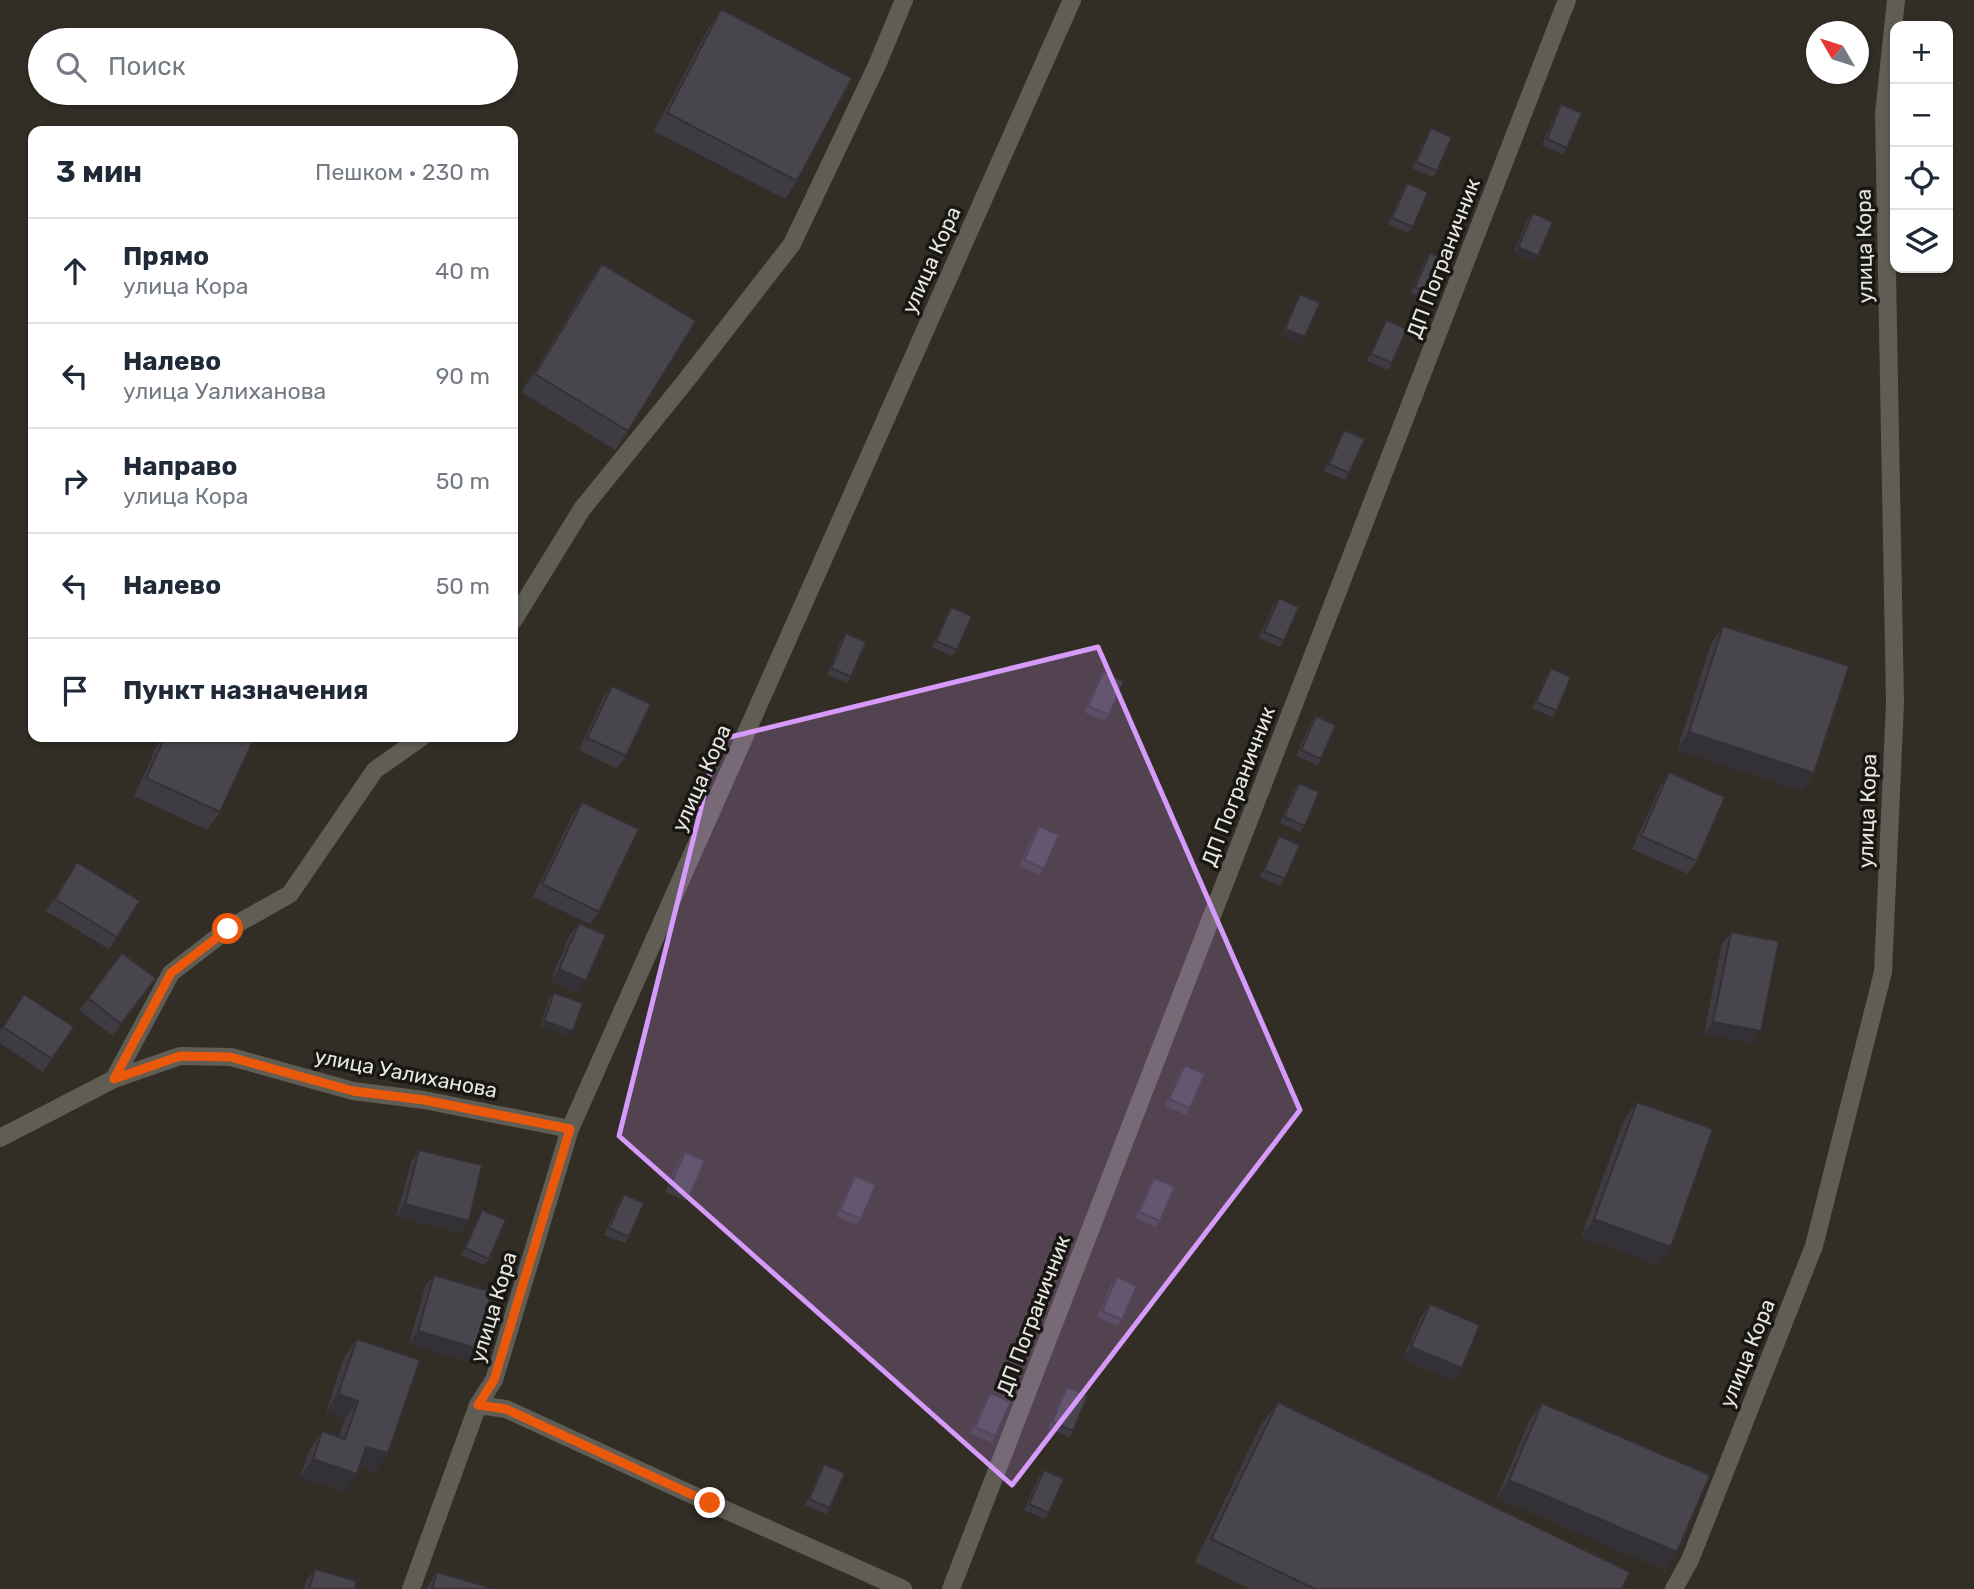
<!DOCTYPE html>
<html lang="ru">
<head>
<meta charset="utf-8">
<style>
	body { margin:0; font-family:Rubik,sans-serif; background:#f6f6f7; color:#1f2937 }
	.controls { position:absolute; right:21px; top:21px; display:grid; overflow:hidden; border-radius:14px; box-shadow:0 2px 5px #0004 }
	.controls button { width:63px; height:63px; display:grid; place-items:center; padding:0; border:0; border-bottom:2px solid #e0e1e3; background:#fff; color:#1f2937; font:35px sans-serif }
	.compass { position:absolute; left:1806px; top:21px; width:63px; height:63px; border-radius:50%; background:#fff; box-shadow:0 2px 5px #0004; rotate:309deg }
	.stop { position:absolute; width:21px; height:21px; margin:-16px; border:5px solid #ea580c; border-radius:50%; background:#fff }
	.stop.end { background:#ea580c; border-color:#fff; box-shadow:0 2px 7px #0008 }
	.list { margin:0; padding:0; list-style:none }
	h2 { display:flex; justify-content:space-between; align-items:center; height:91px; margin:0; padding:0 28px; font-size:30px }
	h2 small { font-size:23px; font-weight:400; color:#747a83 }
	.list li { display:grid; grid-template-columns:46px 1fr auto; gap:21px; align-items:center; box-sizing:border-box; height:105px; padding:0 28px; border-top:2px solid #e0e1e3 }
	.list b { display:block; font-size:26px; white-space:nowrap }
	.list p { margin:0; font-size:23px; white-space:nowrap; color:#747a83 }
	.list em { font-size:23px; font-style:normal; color:#747a83 }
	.icon { flex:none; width:38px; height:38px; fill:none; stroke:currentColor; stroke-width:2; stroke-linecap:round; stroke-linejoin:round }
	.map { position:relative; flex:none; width:1974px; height:1589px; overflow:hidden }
	.search { position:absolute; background:#fff; box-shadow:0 2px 5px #0004; left:28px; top:28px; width:490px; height:77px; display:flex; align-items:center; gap:18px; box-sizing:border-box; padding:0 24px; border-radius:38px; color:#747a83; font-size:26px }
	.panel { position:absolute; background:#fff; box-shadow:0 2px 5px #0004; left:28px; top:126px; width:490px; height:616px; border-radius:14px }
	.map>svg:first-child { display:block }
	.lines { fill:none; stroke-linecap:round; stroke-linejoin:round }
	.street { stroke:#605d54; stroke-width:18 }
	.wall { fill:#3f3b42 }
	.shaded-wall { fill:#333036 }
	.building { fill:#49454d; stroke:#333036; stroke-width:2 }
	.route { stroke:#ea580c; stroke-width:9 }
	.marked { fill:#d69bfa; fill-opacity:0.2; stroke:#d69bfa; stroke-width:5; stroke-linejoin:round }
	.labels { text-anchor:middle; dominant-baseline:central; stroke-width:7; stroke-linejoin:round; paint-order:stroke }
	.street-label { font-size:21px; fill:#e8e6e1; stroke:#181713 }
</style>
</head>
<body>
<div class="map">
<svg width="1974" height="1589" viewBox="0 0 1974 1589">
	<rect width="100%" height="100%" fill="#322e26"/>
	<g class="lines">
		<path class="street" d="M513 621 582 509 684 383 792 244 877 65 904 0
			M114 1079 171 973 228 929 290 894 375 770 422 737
			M0 1138 114 1079 180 1056 231 1057 353 1091 424 1100 570 1129
			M478 1405 506 1409 710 1503 903 1589
			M411 1589 478 1405 494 1380 570 1129 1072 0
			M951 1589 1567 0
			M1674 1589 1690 1560 1814 1246 1883 972 1895 703 1884 113 1896 0"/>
	</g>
	<path class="wall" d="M721 9 797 181 785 199 654 131 709 27Z
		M1561 104 1567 148 1563 154 1542 145 1557 111Z
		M1431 128 1437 171 1433 177 1412 168 1427 134Z
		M1407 183 1413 227 1408 233 1388 224 1403 189Z
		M1533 213 1534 262 1513 253 1528 219Z
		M1430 253 1435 297 1431 303 1411 293 1425 259Z
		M602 264 628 431 615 450 522 392 589 282Z
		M1300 294 1301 344 1281 335 1296 301Z
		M1386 320 1392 363 1388 370 1367 361 1382 327Z
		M1344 430 1349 473 1345 480 1324 471 1340 437Z
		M1279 598 1284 641 1280 647 1259 638 1274 604Z
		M951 607 957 650 952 656 932 647 947 613Z
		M1723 626 1814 773 1802 791 1677 750 1711 644Z
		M846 633 851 677 847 683 827 674 841 640Z
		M1551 668 1557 711 1552 717 1532 708 1547 674Z
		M1103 672 1109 715 1104 721 1084 712 1099 678Z
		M612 686 626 756 617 769 579 750 603 698Z
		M1316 716 1321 759 1317 765 1296 756 1311 722Z
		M161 737H253L220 812 207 830 134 796Z
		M1669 772 1697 861 1688 874 1632 849 1661 785Z
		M1299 783 1305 826 1300 832 1280 823 1294 789Z
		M582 802 599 912 590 924 533 897 573 814Z
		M1039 826 1044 869 1040 875 1019 866 1034 832Z
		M1279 836 1285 879 1280 886 1260 877 1275 843Z
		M77 862 117 937 109 949 46 911Z
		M579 923 578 993 550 981 570 935Z
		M1731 932 1752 1043 1704 1034 1722 944Z
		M156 978 113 1036 79 1010 88 998Z
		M554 993 569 1037 540 1027 549 999Z
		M24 994 74 1027 43 1072 0 1043V1031Z
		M1185 1065 1190 1108 1186 1115 1165 1106 1180 1072Z
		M1637 1102 1658 1265 1581 1237 1624 1120Z
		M419 1150 469 1221 460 1233 396 1217 411 1162Z
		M685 1152 690 1195 686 1201 665 1192 680 1158Z
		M855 1176 861 1219 856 1225 836 1216 851 1182Z
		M1154 1178 1160 1221 1156 1227 1135 1218 1150 1184Z
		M624 1194 629 1237 625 1243 604 1235 619 1201Z
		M482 1210 489 1259 484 1265 461 1255 478 1216Z
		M434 1275 467 1361 409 1344 425 1287Z
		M1117 1277 1122 1320 1118 1326 1097 1317 1112 1283Z
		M1430 1304 1462 1368 1453 1381 1403 1359 1421 1317Z
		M357 1339 375 1472 359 1466 344 1492 300 1477 310 1449 322 1431 339 1437 345 1419 326 1412 344 1357Z
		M1067 1387 1073 1431 1069 1437 1048 1428 1063 1394Z
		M990 1393 995 1436 991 1442 970 1433 986 1399Z
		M1278 1402 1622 1589H1250L1195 1562 1261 1425Z
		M1542 1403 1677 1552 1664 1570 1497 1498 1529 1421Z
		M824 1464 830 1508 826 1514 805 1505 820 1470Z
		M1044 1470 1049 1513 1045 1519 1024 1510 1039 1476Z
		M315 1569 354 1589H304L306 1581Z
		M437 1572 495 1589H427L429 1584Z"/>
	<path class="shaded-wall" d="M1518 247 1538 256 1534 262 1513 253Z
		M1285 329 1305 337 1301 344 1281 335Z
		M1689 732 1814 773 1802 791 1677 750Z
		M559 969 586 981 578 993 550 981Z
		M544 1021 573 1031 569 1037 540 1027Z
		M1713 1022 1761 1031 1752 1043 1704 1034Z
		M405 1204 469 1221 460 1233 396 1217Z
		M1594 1219 1671 1247 1658 1265 1581 1237Z
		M418 1331 475 1348 467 1361 409 1344Z
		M1411 1347 1462 1368 1453 1381 1403 1359Z
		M338 1394 358 1401 345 1419 326 1412Z
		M366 1447 388 1453 375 1472 354 1465Z
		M313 1459 357 1474 344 1492 300 1477Z
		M1509 1480 1677 1552 1664 1570 1497 1498Z"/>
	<path class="building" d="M721 9 852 78 797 181 667 113Z
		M1561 104 1582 113 1567 148 1547 139Z
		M1431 128 1452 137 1437 171 1416 162Z
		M1407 183 1428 192 1413 227 1392 218Z
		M1533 213 1553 222 1538 256 1518 247Z
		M1430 253 1450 262 1435 297 1415 287Z
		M602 264 696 321 628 431 535 374Z
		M1300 294 1320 303 1305 337 1285 329Z
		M1386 320 1407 329 1392 363 1371 354Z
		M1344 430 1365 439 1349 473 1329 464Z
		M1279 598 1299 607 1284 641 1264 632Z
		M951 607 972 616 957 650 936 641Z
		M1723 626 1849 666 1814 773 1689 732Z
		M846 633 866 642 851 677 831 668Z
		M1551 668 1571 677 1557 711 1536 702Z
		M1103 672 1124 681 1109 715 1088 706Z
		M612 686 651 704 626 756 587 738Z
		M1316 716 1336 725 1321 759 1301 750Z
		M165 737H255L220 812 146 778Z
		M1669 772 1725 797 1697 861 1641 836Z
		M1299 783 1319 792 1305 826 1284 817Z
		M582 802 639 829 599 912 542 884Z
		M1039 826 1059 835 1044 869 1024 860Z
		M1279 836 1300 845 1285 879 1264 870Z
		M77 862 140 901 117 937 55 899Z
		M579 923 606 935 586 981 559 969Z
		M1731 932 1779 941 1761 1031 1713 1022Z
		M122 953 156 978 121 1024 88 998Z
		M554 993 583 1003 573 1031 544 1021Z
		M24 994 74 1027 52 1059 3 1027Z
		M1185 1065 1205 1074 1190 1108 1169 1099Z
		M1637 1102 1713 1129 1671 1247 1594 1219Z
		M419 1150 482 1165 469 1221 405 1204Z
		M685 1152 705 1161 690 1195 670 1186Z
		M855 1176 876 1185 861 1219 840 1210Z
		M1154 1178 1175 1187 1160 1221 1139 1212Z
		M624 1194 644 1203 629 1237 609 1228Z
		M482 1210 506 1220 489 1259 465 1248Z
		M434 1275 492 1292 475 1348 418 1331Z
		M1117 1277 1137 1286 1122 1320 1102 1311Z
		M1430 1304 1480 1325 1462 1368 1411 1347Z
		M357 1339 420 1360 388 1453 366 1447 357 1474 313 1459 322 1431 345 1439 358 1401 338 1394Z
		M1067 1387 1088 1396 1073 1431 1052 1422Z
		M990 1393 1011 1402 995 1436 975 1427Z
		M1278 1402 1630 1572 1622 1589H1315L1211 1539Z
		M1542 1403 1710 1475 1677 1552 1509 1480Z
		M824 1464 845 1473 830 1508 809 1499Z
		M1044 1470 1064 1479 1049 1513 1029 1504Z
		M315 1569 357 1581 354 1589H309Z
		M437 1572 495 1589H432Z"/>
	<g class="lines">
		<path class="route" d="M228 929 171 973 114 1079 180 1056 230 1057 353 1091 424 1100 570 1129 494 1380 478 1405 506 1409 710 1503"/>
	</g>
	<path class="marked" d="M1098 647 1300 1110 1012 1485 619 1136 718 740Z"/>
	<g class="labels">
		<g class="street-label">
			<text transform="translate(1864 246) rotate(-91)">улица Кора</text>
			<text transform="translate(1443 258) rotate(-69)">ДП Пограничник</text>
			<text transform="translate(931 260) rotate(-66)">улица Кора</text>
			<text transform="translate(701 778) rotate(-66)">улица Кора</text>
			<text transform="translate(1238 786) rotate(-69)">ДП Пограничник</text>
			<text transform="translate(1867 811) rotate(-88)">улица Кора</text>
			<text transform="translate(406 1073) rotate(11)">улица Уалиханова</text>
			<text transform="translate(493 1307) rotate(-73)">улица Кора</text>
			<text transform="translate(1033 1315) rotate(-69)">ДП Пограничник</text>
			<text transform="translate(1747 1353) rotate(-68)">улица Кора</text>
		</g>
	</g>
</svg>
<div class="controls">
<button>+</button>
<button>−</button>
<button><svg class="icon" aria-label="locate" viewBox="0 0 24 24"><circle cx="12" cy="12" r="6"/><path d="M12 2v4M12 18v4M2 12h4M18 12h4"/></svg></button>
<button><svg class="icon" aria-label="layers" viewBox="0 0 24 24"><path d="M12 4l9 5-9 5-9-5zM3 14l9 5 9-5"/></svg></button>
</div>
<svg class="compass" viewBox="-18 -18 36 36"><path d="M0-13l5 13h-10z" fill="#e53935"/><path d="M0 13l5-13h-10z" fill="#747a83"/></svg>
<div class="stop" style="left:228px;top:929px"></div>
<div class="stop end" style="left:710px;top:1503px"></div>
<div class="search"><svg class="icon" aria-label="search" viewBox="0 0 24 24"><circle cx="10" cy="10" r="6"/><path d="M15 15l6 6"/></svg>Поиск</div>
<section class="panel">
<h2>3 мин<small>Пешком · 230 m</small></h2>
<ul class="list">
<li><svg class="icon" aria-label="ahead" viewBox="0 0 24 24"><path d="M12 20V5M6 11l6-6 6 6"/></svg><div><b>Прямо</b><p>улица Кора</p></div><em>40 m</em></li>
<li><svg class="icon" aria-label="left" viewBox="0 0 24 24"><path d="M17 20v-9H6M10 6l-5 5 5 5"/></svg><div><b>Налево</b><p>улица Уалиханова</p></div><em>90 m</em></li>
<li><svg class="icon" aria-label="right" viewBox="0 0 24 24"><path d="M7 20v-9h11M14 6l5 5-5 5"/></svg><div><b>Направо</b><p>улица Кора</p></div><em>50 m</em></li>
<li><svg class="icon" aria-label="left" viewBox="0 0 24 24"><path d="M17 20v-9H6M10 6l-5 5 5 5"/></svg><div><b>Налево</b></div><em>50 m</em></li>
<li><svg class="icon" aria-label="arrive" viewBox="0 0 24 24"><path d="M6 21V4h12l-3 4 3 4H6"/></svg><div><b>Пункт назначения</b></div></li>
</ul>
</section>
</div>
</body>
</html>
